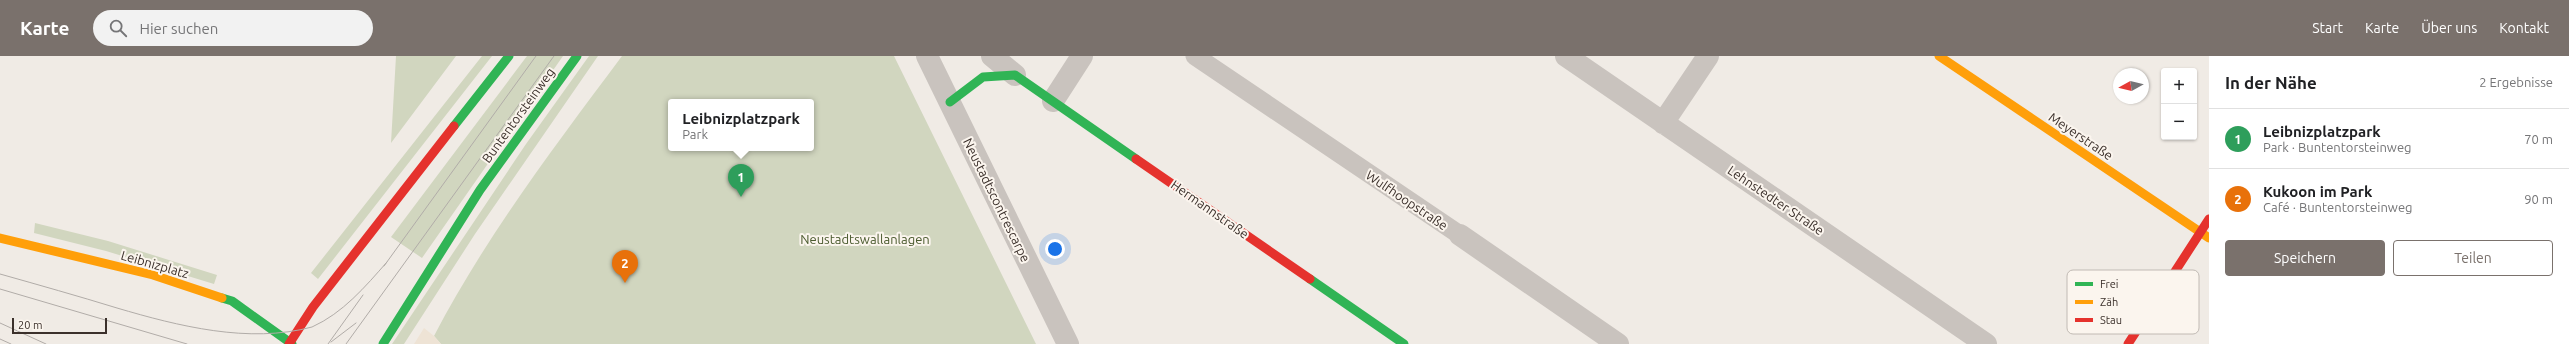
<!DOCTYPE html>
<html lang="de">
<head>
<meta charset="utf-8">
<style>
	body { margin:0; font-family:Ubuntu,sans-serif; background:#f2f2f2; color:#202124 }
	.controls { position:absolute; right:12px; top:12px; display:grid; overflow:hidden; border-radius:4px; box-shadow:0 1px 3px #0004 }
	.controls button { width:36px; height:36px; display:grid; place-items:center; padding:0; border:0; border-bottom:1px solid #e0e0e0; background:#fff; color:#202124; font:20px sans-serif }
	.compass { position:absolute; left:2113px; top:12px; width:36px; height:36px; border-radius:50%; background:#fff; box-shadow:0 1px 3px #0004; rotate:262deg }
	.scale { position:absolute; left:12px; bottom:10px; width:95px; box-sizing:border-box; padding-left:4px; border:2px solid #3b302b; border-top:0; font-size:11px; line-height:14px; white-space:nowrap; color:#3b302b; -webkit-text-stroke:3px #fbf5ee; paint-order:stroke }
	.you { position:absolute; left:1055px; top:193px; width:14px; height:14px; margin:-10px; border:3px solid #fff; border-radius:50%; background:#1a73e8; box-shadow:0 0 0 6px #1a73e833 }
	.badge { display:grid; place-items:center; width:26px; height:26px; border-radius:50%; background:#7a716c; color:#fff; font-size:13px; font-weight:700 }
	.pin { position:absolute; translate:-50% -33px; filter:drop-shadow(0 1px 2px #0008) }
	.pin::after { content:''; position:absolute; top:21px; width:14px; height:12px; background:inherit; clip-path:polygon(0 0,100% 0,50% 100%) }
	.popup { position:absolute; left:668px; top:43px; width:146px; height:52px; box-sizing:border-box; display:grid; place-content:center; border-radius:4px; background:#fff; filter:drop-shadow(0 1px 3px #0005); font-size:13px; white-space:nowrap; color:#757577 }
	.popup b { font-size:15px; color:#202124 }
	.popup::after { content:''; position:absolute; left:50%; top:100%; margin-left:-8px; border:8px solid transparent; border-top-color:#fff }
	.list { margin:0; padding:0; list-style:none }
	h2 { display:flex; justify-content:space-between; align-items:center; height:52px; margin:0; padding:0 16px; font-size:17px }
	h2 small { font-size:13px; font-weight:400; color:#757577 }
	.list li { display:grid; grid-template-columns:26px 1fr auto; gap:12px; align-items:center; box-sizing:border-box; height:60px; padding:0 16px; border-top:1px solid #e0e0e0 }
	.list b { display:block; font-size:15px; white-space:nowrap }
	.list p { margin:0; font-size:13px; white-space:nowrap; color:#757577 }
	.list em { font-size:13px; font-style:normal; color:#757577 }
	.actions { display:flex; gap:8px; padding:12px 16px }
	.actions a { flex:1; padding:9px 0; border:1px solid #7a716c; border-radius:4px; text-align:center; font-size:14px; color:#7a716c }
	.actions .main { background:#7a716c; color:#fff }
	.icon { flex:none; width:22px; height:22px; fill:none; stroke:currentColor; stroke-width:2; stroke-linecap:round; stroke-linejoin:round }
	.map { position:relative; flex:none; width:2209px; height:288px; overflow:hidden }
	header { display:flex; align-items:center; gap:24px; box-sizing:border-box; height:56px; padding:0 20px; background:#7a716c; color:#fff }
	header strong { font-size:19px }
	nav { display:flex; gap:22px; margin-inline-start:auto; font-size:14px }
	.search { width:280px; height:36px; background:#f2f2f2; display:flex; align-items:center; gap:10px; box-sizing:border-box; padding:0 14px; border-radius:22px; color:#757577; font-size:15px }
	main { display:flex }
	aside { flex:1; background:#fff }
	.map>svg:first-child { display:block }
	.green { fill:#d1d6bf; fill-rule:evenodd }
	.plaza { fill:#eee3d5 }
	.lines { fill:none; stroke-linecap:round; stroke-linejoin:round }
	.lane { stroke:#c9c3be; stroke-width:19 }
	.street { stroke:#c9c3be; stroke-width:22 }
	.fast { stroke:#30b455; stroke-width:9 }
	.slow { stroke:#ff9f0a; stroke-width:9 }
	.jam { stroke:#e5322d; stroke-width:9 }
	.tram { stroke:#b1aca8; stroke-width:1 }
	.labels { text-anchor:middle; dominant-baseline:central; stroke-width:4; stroke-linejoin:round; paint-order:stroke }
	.street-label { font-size:13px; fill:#3b302b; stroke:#fbf5ee }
	.park-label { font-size:13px; fill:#4a5a2e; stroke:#fbf5ee }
	.key { fill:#fbf5ee; stroke:#c1bab4; stroke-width:1 }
	.key-label { font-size:11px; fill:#3b302b }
</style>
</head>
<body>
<header>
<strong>Karte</strong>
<div class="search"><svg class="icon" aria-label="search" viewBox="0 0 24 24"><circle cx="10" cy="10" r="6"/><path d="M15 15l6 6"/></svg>Hier suchen</div>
<nav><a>Start</a><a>Karte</a><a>Über uns</a><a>Kontakt</a></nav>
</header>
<main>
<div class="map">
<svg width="2209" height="288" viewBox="0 0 2209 288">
	<rect width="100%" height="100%" fill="#f0ebe5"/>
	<path class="green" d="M396 0H456L391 87Z
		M482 0H492L318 223 311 217Z
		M527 0H563L422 202 391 181Z
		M589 0H598L475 178 404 288H392L526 88Z
		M622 0H894L1036 288H441L434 280C486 180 555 90 622 0ZM671 46H811V92H671Z
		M35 167 108 185 217 219 214 228 106 195 34 177Z"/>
	<path class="plaza" d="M424 272 434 280 441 288H414Z"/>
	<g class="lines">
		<path class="lane" d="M1195 0 1460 179"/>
		<path class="street" d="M927 0 1068 288
			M992 0 1015 19
			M1566 0 1986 288
			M1053 45 1082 0
			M1663 67 1708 0
			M1460 179 1618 288"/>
		<path class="fast" d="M950 46 983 21 1015 19 1136 103
			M454 70 509 0
			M1310 223 1404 288
			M222 242 232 245 292 288
			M383 288 480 134 577 0"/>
		<path class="slow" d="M1939 0 2209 182
			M0 182 153 219 222 242"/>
		<path class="jam" d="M1136 103 1310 223
			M289 288 313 251 454 70
			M2128 288 2209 163"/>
		<path class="tram" d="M384 210 536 0
			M0 218C39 229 78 240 117 252 178 270 249 288 312 271 343 257 365 231 387 206
			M0 233 187 288
			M0 267 46 288
			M0 283 11 288
			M331 286 356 267
			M328 288 363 239
			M346 288 554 0"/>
	</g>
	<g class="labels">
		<g class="street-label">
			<text transform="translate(518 59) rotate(-54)">Buntentorsteinweg</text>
			<text transform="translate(2081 80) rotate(34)">Meyerstraße</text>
			<text transform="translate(997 144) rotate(64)">Neustadtscontrescarpe</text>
			<text transform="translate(1407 144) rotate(34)">Wulfhoopstraße</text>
			<text transform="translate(1776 144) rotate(34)">Lehnstedter Straße</text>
			<text transform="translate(1210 153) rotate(35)">Hermannstraße</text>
			<text transform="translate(155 208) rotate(16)">Leibnizplatz</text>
		</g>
		<g class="park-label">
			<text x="865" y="183">Neustadtswallanlagen</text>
		</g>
	</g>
	<rect x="2067" y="214" width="132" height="64" rx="6" class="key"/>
	<rect x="2075" y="226" width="18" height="4" fill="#30b455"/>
	<rect x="2075" y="244" width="18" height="4" fill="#ff9f0a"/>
	<rect x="2075" y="262" width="18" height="4" fill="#e5322d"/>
	<g class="key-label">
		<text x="2100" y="232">Frei</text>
		<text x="2100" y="250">Zäh</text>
		<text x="2100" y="268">Stau</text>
	</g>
</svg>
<div class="controls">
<button>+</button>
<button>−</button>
</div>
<svg class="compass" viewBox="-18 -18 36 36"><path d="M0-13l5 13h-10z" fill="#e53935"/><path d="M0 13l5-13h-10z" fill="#757577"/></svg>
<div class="scale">20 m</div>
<div class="you"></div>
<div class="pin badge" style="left:741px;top:141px;background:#2e9e5b">1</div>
<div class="popup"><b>Leibnizplatzpark</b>Park</div>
<div class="pin badge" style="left:625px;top:227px;background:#e8710a">2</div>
</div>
<aside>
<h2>In der Nähe<small>2 Ergebnisse</small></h2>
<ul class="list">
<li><span class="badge" style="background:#2e9e5b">1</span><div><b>Leibnizplatzpark</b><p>Park · Buntentorsteinweg</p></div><em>70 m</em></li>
<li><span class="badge" style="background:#e8710a">2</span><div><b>Kukoon im Park</b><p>Café · Buntentorsteinweg</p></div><em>90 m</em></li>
</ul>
<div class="actions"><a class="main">Speichern</a><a>Teilen</a></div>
</aside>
</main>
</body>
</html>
